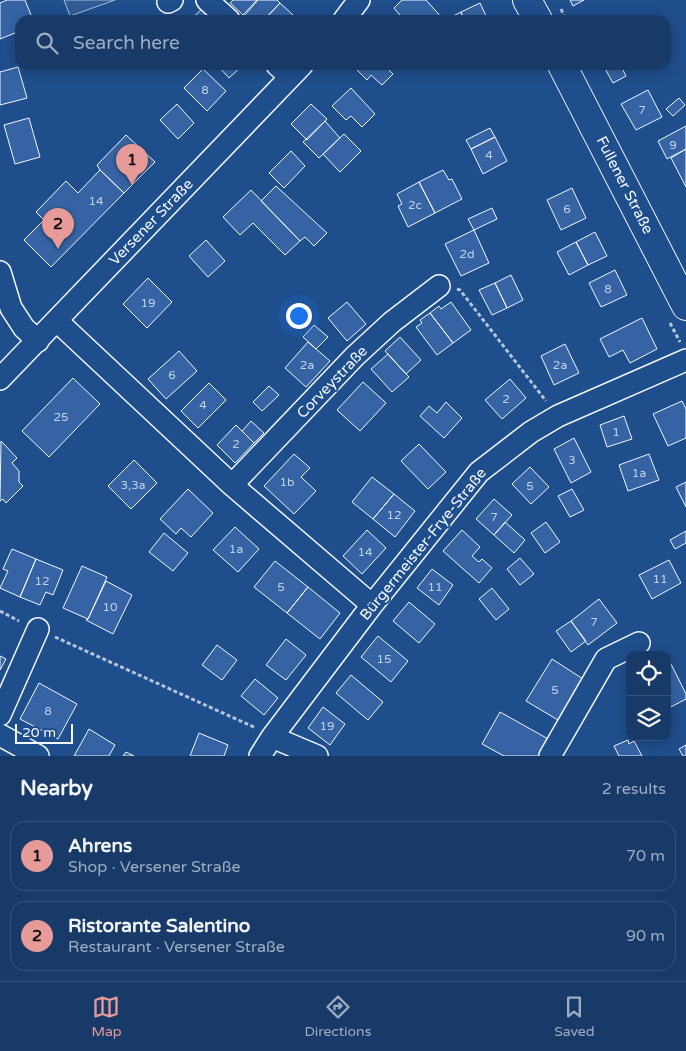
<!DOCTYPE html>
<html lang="en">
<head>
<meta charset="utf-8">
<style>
	body { margin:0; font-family:"Varela Round",sans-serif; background:#244571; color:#f1f3f6 }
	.controls { position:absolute; right:15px; bottom:15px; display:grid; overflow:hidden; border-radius:10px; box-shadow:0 2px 12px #0003 }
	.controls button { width:45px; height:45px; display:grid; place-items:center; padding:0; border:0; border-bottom:1px solid #36547d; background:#173a69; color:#f1f3f6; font:25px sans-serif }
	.scale { position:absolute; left:15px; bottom:12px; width:58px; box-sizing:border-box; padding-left:5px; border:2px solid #f2f6ff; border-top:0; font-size:14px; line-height:18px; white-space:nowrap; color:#f2f6ff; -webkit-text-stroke:4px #1f4e8c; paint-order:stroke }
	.you { position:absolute; left:298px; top:315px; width:18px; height:18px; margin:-12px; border:4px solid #fff; border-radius:50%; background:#1a73e8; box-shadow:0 0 0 8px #1a73e833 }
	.badge { display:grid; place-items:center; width:32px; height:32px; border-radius:50%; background:#e69b98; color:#111; font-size:16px; font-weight:700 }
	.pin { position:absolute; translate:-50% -41px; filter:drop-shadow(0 1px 2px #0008) }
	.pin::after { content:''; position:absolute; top:26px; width:18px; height:15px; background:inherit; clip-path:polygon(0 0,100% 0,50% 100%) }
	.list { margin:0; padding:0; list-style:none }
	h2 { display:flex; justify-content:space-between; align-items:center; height:65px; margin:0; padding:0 20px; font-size:21px }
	h2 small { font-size:16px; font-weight:400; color:#9eadc0 }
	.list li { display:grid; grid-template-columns:32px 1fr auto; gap:15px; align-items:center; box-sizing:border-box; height:70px; margin:0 10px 10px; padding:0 10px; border:1px solid #36547d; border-radius:15px }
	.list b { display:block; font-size:19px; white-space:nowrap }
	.list p { margin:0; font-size:16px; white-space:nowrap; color:#9eadc0 }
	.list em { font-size:16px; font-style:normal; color:#9eadc0 }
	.icon { flex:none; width:28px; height:28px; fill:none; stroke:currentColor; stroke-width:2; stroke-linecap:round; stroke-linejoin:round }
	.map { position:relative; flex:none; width:686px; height:756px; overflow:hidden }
	.search { position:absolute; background:#173a69; box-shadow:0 2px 12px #0003; left:15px; right:15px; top:15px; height:55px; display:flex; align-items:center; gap:12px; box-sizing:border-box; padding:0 18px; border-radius:15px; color:#9eadc0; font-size:19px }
	.sheet { height:225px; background:#173a69 }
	nav { display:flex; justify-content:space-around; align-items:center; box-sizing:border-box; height:70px; border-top:1px solid #36547d; background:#173a69; font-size:14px; color:#9eadc0 }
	nav a { display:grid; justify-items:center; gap:2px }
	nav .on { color:#e69b98 }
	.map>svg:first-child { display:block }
	.parking { fill:#305b95; stroke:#a8bbd7 }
	.building { fill:#3563a3; stroke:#f2f6ff }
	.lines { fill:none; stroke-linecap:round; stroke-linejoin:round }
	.minor-casing { stroke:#f2f6ff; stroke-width:24 }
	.major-casing { stroke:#f2f6ff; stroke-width:30 }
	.path { stroke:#b3c4dc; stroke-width:3; stroke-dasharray:4 2.5; stroke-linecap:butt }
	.minor { stroke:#1f4e8c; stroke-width:21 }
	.major { stroke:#1f4e8c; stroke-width:28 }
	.labels { text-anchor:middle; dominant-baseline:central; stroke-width:4; stroke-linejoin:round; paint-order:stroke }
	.number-label { font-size:12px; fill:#c3d1e8 }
	.street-label { font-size:15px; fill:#f2f6ff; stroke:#1f4e8c }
</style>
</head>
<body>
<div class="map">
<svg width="686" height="756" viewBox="0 0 686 756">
	<rect width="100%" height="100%" fill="#1f4e8c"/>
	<path class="parking" d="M64 0H115L70 16Z"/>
	<path class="building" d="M7 0H25L33 20H20V31L0 39V3Z
		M233 0H257L243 15 230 3Z
		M258 0H277L280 3 264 20H249L244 16Z
		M402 0H426L443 19 404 20 394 8Z
		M570 0H584L573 6Z
		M280 3 293 15 288 20H264Z
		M480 3 488 20H464L461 12Z
		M202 9 213 20H190Z
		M461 12 464 20H445Z
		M217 65H243L229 78Z
		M352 65H384L393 74 382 85 371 75 367 80Z
		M603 65H633L623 70 626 76 613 83Z
		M18 67 27 98 0 105V72Z
		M203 69 226 91 207 111 184 88Z
		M351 88 375 114 362 127 351 116 346 120 332 106Z
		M648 90 662 117 636 130 621 104Z
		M679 98 685 105 673 116 666 109Z
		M177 104 194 123 178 139 160 120Z
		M311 104 327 119 307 140 291 124Z
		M29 118 40 157 15 164 4 125Z
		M325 121 340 138 319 158 303 142Z
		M686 126V149L667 159 658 141Z
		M490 128 495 137 471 149 466 140Z
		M344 134 361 151 340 172 323 154Z
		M126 135 155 162 124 193 100 170 97 165Z
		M495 137 507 161 483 174 471 149Z
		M686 149V187L671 158Z
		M291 151 305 166 284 188 269 173Z
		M100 170 124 193 51 267 24 240 44 220 36 212 66 181 78 193Z
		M443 170 449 180 452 179 462 199 435 213 419 182Z
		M419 182 435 213 408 227 398 206 402 204 397 194Z
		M276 186 327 233 314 246 305 237 300 241 261 201Z
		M572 188 586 218 561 230 547 200Z
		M251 190 300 241 285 255 253 223 240 235 223 217Z
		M492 208 497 219 474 230 468 219Z
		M474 230 489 263 461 276 445 244Z
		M595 232 607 256 588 265 576 242Z
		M206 240 225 261 208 277 189 256Z
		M576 242 588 265 569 275 557 252Z
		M615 270 627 295 601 307 589 283Z
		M511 275 523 300 507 308 495 283Z
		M148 278 172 302 147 328 123 304Z
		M495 283 507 308 492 315 479 290Z
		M347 302 366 324 347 341 328 318Z
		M451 302 471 330 453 343 430 313 439 306 441 309Z
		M430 313 453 343 437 355 416 327 422 323 420 320Z
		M642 318 657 349 630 363 623 350 609 357 600 339Z
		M314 325 328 337 316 349 303 337Z
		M400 337 421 360 406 374 385 351Z
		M308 342 330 361 306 387 285 368Z
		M565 344 579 373 554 385 541 356Z
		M179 351 197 371 166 399 148 379Z
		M388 354 409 377 392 392 371 369Z
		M73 378 100 404 49 457 22 431Z
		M510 379 526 398 502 419 485 400Z
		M363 382 386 403 360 431 337 410Z
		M209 383 226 400 198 428 181 411Z
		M269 386 279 395 262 411 253 402Z
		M682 401 686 409V438L668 446 653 414Z
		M446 402 462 418 444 438 420 416 429 406 437 413Z
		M624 416 632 439 607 447 600 425Z
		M251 421 264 433 254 443 242 431Z
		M236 425 254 443 235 463 217 445Z
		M574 438 591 472 571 483 554 449Z
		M1 441 17 458 12 463 19 471V482L23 486 6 503 3 499 0 501Z
		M419 444 446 472 428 489 401 461Z
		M294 454 310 468 301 477 316 491 294 514 264 486Z
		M649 454 659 480 628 491 619 465Z
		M134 460 157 483 131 509 108 486Z
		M530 467 549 487 531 504 512 484Z
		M372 477 394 494 373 519 352 502Z
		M686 482V507L676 487Z
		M188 489 213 513 191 537 181 528 176 534 160 519Z
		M572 489 584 510 570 517 558 496Z
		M394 494 415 511 395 537 373 519Z
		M494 499 512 515 494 535 476 519Z
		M505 522 525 540 514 553 494 535Z
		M546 522 560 542 545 553 531 533Z
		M235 527 259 549 238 572 213 550Z
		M367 530 386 548 362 574 343 556Z
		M462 530 480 547 472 556 479 562 482 559 492 568 479 583 443 551Z
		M686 531V543L675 549 670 540Z
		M164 533 188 553 173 571 149 552Z
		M12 549 36 559 20 597 0 588 8 571 3 569Z
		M520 558 534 574 520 585 507 569Z
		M36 559 63 570 53 595 46 592 40 605 20 597Z
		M669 560 681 583 652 599 639 575Z
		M275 561 308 587 287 613 254 587Z
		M82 566 107 577 88 619 63 608Z
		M432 569 453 585 439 605 417 588Z
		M106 581 132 595 113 634 86 620 88 619Z
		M308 587 340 613 320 639 287 613Z
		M492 588 509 609 496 620 479 599Z
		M599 599 617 623 588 645 571 621Z
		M409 602 435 624 419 643 393 621Z
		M571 621 586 641 571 652 556 631Z
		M378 636 408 661 391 682 361 657Z
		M286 639 306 655 286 680 266 665Z
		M217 645 237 660 222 680 202 665Z
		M0 656 6 659 0 670Z
		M552 659 583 679 558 720 526 701Z
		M671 664 686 694V699L667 709V666Z
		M351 675 383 702 368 720 336 693Z
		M255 679 278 698 264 715 241 696Z
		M39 683 77 704 58 739 20 719Z
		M323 707 345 724 330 745 308 728Z
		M500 712 550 740 541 756H504L482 744Z
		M89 729 115 745 109 756H74Z
		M199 733 228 745 224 756H190Z
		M628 740 629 744 634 741 642 756H619L614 746Z
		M686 745V756H683L679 749Z
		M126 752 134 756H123Z"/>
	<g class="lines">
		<defs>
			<path id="minor" d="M207 0 229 20
				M168 2 172 0
				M344 20 359 0
				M277 65 290 77
				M0 272 11 308 24 328 38 341
				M57 321 232 485 372 605
				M0 379 302 65
				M232 485 355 356 392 322 439 286
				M0 715 38 629
				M0 735 38 756
				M272 737 317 756
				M260 756 272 737 372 605 479 472 531 432 558 416 686 360
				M550 756 606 659 639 643"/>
			<path id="major" d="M527 0 538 20
				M562 65 686 306"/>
		</defs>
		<use href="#minor" class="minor-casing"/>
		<use href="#major" class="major-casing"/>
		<path class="path" d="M561 9 566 20
			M457 289 460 290 546 401
			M670 323 680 342
			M0 611 19 621
			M55 637 256 728"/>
		<use href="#minor" class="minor"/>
		<use href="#major" class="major"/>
	</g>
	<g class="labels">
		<g class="number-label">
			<text x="205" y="90">8</text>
			<text x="642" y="110">7</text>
			<text x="673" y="145">9</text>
			<text x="489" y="155">4</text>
			<text x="96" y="201">14</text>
			<text x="415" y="205">2c</text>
			<text x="567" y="209">6</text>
			<text x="467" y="254">2d</text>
			<text x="608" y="289">8</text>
			<text x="148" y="303">19</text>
			<text x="307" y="365">2a</text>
			<text x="560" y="365">2a</text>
			<text x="172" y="375">6</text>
			<text x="506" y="399">2</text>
			<text x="203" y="405">4</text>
			<text x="61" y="417">25</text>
			<text x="616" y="432">1</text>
			<text x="236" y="444">2</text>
			<text x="572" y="460">3</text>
			<text x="639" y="473">1a</text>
			<text x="287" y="482">1b</text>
			<text x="133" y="485">3,3a</text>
			<text x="530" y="486">5</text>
			<text x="394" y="515">12</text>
			<text x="494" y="517">7</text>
			<text x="236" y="549">1a</text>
			<text x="365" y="552">14</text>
			<text x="660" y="579">11</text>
			<text x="42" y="581">12</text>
			<text x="281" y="587">5</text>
			<text x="435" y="587">11</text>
			<text x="110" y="607">10</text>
			<text x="594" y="622">7</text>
			<text x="384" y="659">15</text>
			<text x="555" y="690">5</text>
			<text x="48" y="711">8</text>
			<text x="327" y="726">19</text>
		</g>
		<g class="street-label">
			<text transform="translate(625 185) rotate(63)">Fullener Straße</text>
			<text transform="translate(151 222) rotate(-46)">Versener Straße</text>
			<text transform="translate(332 382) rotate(-46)">Corveystraße</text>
			<text transform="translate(423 544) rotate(-51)">Bürgermeister-Frye-Straße</text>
		</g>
	</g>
</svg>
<div class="controls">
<button><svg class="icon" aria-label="locate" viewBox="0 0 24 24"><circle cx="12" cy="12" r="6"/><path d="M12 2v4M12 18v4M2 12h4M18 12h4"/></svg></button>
<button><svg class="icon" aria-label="layers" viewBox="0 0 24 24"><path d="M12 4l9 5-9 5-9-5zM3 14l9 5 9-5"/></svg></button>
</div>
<div class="scale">20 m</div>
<div class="you"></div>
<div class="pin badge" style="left:132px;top:185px">1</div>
<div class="pin badge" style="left:58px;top:249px">2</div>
<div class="search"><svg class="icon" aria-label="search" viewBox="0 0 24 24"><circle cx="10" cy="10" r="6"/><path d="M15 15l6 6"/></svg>Search here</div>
</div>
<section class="sheet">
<h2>Nearby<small>2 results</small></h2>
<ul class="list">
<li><span class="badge">1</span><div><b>Ahrens</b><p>Shop · Versener Straße</p></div><em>70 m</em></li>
<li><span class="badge">2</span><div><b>Ristorante Salentino</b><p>Restaurant · Versener Straße</p></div><em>90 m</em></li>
</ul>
</section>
<nav>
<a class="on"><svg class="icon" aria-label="map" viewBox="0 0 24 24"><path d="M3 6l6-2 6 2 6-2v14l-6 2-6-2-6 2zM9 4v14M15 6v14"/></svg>Map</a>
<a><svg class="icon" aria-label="directions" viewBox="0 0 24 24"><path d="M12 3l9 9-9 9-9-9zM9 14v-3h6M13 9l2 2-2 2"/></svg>Directions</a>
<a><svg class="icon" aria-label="saved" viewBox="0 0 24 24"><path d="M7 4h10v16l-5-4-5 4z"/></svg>Saved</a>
</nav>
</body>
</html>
